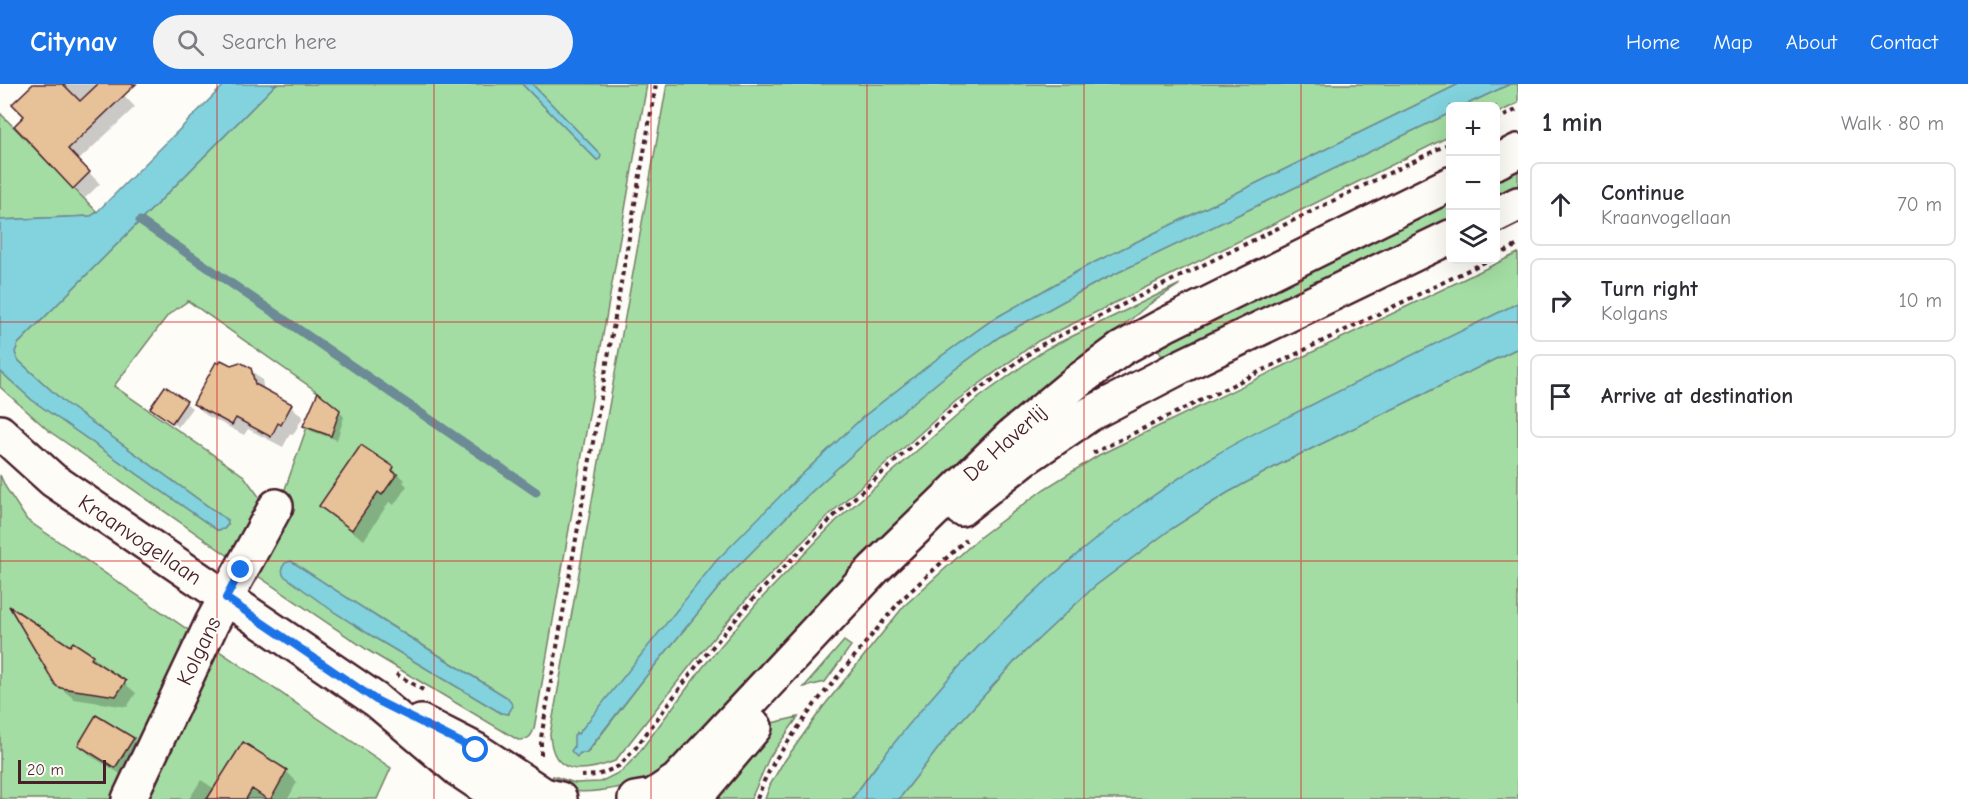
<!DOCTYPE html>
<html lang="en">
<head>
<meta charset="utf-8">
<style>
	body { margin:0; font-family:"Comic Neue",sans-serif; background:#f2f2f3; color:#2b2b33 }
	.controls { position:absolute; right:18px; top:18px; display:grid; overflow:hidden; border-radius:9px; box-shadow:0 6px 24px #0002 }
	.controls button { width:54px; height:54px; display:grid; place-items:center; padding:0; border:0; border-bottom:2px solid #e1e1e2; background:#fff; color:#2b2b33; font:30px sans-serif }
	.scale { position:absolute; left:18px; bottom:15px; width:88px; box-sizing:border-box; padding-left:6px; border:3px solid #4a1f2b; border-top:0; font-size:16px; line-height:21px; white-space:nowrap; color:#4a1f2b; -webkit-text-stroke:4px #fdfcf7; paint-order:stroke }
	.stop { position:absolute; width:18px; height:18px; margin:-14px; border:4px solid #1a73e8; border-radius:50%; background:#fff }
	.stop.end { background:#1a73e8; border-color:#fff; box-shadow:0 2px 6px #0008 }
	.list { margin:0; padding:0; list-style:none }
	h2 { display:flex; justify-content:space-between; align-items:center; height:78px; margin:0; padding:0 24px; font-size:26px }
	h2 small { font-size:20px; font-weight:400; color:#7c7c81 }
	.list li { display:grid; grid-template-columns:39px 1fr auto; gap:18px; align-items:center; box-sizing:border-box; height:84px; margin:0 12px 12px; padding:0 12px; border:2px solid #e1e1e2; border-radius:9px }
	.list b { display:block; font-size:22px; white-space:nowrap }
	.list p { margin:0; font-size:20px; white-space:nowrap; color:#7c7c81 }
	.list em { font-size:20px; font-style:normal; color:#7c7c81 }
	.icon { flex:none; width:33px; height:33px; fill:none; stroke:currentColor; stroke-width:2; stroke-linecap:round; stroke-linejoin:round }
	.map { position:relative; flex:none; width:1518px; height:715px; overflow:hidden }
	header { display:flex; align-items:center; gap:36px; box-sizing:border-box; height:84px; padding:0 30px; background:#1a73e8; color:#fff }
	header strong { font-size:28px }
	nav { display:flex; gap:33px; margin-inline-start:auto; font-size:21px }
	.search { width:420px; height:54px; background:#f2f2f3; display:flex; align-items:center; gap:15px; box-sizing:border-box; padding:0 21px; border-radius:33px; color:#7c7c81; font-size:22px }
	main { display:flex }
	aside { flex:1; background:#fff }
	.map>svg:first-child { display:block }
	.green { fill:#a3dda3; stroke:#767e67; stroke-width:1.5; fill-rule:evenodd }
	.water { fill:#82d3dd; stroke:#6c8b96; stroke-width:1.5 }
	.shadow { fill:#0003 }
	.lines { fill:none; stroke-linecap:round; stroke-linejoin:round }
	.stream { stroke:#6c8b96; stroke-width:9 }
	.building { fill:#e7c298; stroke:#4a1f2b; stroke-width:1.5 }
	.minor-casing { stroke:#4a1f2b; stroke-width:38 }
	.path { stroke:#4a1f2b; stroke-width:4; stroke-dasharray:4.5 4.5; stroke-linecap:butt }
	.minor { stroke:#fdfcf7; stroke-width:33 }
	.route { stroke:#1a73e8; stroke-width:8 }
	.grid { fill:none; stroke:#d62828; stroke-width:1.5; stroke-opacity:0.55 }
	.labels { text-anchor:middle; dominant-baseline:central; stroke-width:4.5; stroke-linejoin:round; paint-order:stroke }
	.street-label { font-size:22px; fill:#4a1f2b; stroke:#fdfcf7 }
</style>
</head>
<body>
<header>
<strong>Citynav</strong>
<div class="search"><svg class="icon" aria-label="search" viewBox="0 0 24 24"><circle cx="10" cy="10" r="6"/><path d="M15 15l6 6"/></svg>Search here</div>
<nav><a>Home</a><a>Map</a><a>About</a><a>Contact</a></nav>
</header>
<main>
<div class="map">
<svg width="1518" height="715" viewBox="0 0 1518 715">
	<rect width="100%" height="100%" fill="#fdfcf7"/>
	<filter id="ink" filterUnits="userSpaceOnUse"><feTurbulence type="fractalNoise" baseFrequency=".0167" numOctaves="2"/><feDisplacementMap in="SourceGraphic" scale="12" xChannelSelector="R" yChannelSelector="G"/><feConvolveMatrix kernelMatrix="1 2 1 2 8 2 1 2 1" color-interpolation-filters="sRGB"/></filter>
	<g filter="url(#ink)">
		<path class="green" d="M276 0H522L597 76 601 71 532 0H647L534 645C531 653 528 656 518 656L369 567 258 492 256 487 319 309 188 217 168 231 114 302 244 392 260 414 261 429 230 473 49 347 0 303V287L32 316 217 446 224 445 228 440 227 436 65 319 17 275 15 268 18 260ZM343 512 508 614 509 630 501 629 375 554Z
			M667 0H1459L1087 182 992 236 933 278 863 333 794 398 577 651 576 649 574 663 577 672 580 669H587L647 591 729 491 808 411 877 348 943 294 999 253 1096 199 1450 29V52L1038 257 956 317 829 431 750 511 694 577 615 677C584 689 552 693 550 650Z
			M1510 0H1518V19L1496 30V22H1463Z
			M0 29 97 128 91 132 0 136Z
			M1518 76V106L1496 117V87Z
			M1450 108V139L1163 274 1156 261Z
			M1518 169V219L1216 371 878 679 852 715H765L770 701 781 682 823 623 904 522 980 453 1044 405 1099 371Z
			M1180 200 1148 221 1087 272 671 690C643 698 600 711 571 707 564 706 556 703 548 701L553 692 575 699 600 698 622 687 637 671 703 583 757 519 836 437 973 318 1046 265Z
			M1518 264V715H899L950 649 1017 575 1095 502 1171 445 1227 409 1280 380Z
			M0 391 6 404 27 436 391 684 377 715H0Z
			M844 557 851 562 825 598 804 603Z
			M798 633 769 674 751 715H713L746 668 772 639Z"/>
		<path class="water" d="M225 0H276L18 260 15 268 17 275 65 319 227 436 228 440 224 445 217 446 32 316 0 287V136L91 132 97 128Z
			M522 0H532L601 71 600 75 597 76Z
			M1459 0H1510L1463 22H1450V29L1096 199 999 253 943 294 877 348 808 411 729 491 647 591 586 669H580L577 673 571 667 574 663V652L576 649 578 650 716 477 794 398 863 333 933 278 992 236 1087 182Z
			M1518 219V264L1280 380 1227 409 1171 445 1095 502 1017 575 950 649 899 715H852C948 580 1072 458 1214 372 1249 350 1287 334 1323 315 1388 283 1453 251 1518 219Z
			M291 477 383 537 508 614 513 622 508 630 501 629 375 554 334 528 283 491 282 484 285 479Z"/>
		<path class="shadow" d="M40 0H113L135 23 78 77 100 100 85 114 16 42 26 32Z
			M231 282 250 285 262 296 264 307 291 322 303 333 293 351 290 350 283 363 248 345 244 351 206 331 195 320Z
			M166 304 192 324 178 343 152 324Z
			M339 327 344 333 337 356 311 347 305 342Z
			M361 363 393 385 405 396 403 398 407 402 394 421 389 418 364 456 332 433 321 422Z
			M73 560 92 572 136 609 127 623 74 615 57 601Z
			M97 633 133 655 144 667 127 694 91 672 80 661Z
			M286 687 297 698 288 715H189L201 696 215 705Z"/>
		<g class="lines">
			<path class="stream" d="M140 137 536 408"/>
		</g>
		<path class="building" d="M33 0H63L80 17 98 0H136L68 65 90 88 73 105 14 42 24 32 12 20Z
			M221 276 231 281 240 278 251 284 255 300 292 320 281 341 278 339 271 353 236 334 232 341 193 320 216 278 219 280Z
			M165 302 187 317 172 339 150 324Z
			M318 308 340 326 331 352 303 342Z
			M361 361 394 383 392 387 397 390 382 411 378 408 352 446 319 422Z
			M9 522 70 562 73 558 93 571 91 575 126 597 116 612 61 604 56 602Z
			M96 631 134 654 115 684 78 661Z
			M243 658 287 686 271 715H267L252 705 246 715H207Z"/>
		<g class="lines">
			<defs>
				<path id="minor" d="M1496 78 1518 67
					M1496 131 1518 120
					M0 348 53 396 376 616 459 686 502 715
					M961 425 1024 375 1090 330 1182 282 1450 153
					M421 638 476 666 544 711 560 715
					M129 715 212 539 276 422
					M635 715 653 712 677 696 874 485 1010 353 1074 300 1121 265 1165 241 1450 100
					M694 715 755 643"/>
			</defs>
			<use href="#minor" class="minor-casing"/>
			<path class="path" d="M1496 36 1518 25
				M1496 172 1518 161
				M1093 369 1489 176
				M396 590 423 606
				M541 671V654L656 0
				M581 692 598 691 619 682 634 666 698 580 753 515 833 433 959 320 1041 261 1450 59
				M757 715 764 697 775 676 815 620 901 516 966 456"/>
			<use href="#minor" class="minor"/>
		</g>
	</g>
	<g class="lines" filter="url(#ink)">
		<path class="route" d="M241 486 226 514 376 616 476 666"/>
	</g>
	<path class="grid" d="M217 0V715M434 0V715M651 0V715M867 0V715M1084 0V715M1301 0V715M0 238H1518M0 477H1518"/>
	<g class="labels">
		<g class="street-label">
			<text transform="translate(1005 359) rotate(-42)">De Haverlij</text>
			<text transform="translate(140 456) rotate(34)">Kraanvogellaan</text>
			<text transform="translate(199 567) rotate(-64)">Kolgans</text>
		</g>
	</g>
</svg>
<div class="controls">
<button>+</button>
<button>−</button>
<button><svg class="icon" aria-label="layers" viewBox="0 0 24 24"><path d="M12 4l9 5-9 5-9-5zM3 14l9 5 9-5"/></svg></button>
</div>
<div class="scale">20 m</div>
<div class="stop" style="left:476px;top:666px"></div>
<div class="stop end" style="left:241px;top:486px"></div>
</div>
<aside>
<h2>1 min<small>Walk · 80 m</small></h2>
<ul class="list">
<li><svg class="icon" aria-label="ahead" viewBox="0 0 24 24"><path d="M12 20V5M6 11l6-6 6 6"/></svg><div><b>Continue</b><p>Kraanvogellaan</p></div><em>70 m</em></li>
<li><svg class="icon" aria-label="right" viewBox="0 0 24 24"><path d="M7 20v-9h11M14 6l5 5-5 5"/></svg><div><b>Turn right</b><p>Kolgans</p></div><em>10 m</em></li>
<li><svg class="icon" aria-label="arrive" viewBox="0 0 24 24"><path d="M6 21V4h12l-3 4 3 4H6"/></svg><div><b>Arrive at destination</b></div></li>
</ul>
</aside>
</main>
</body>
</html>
